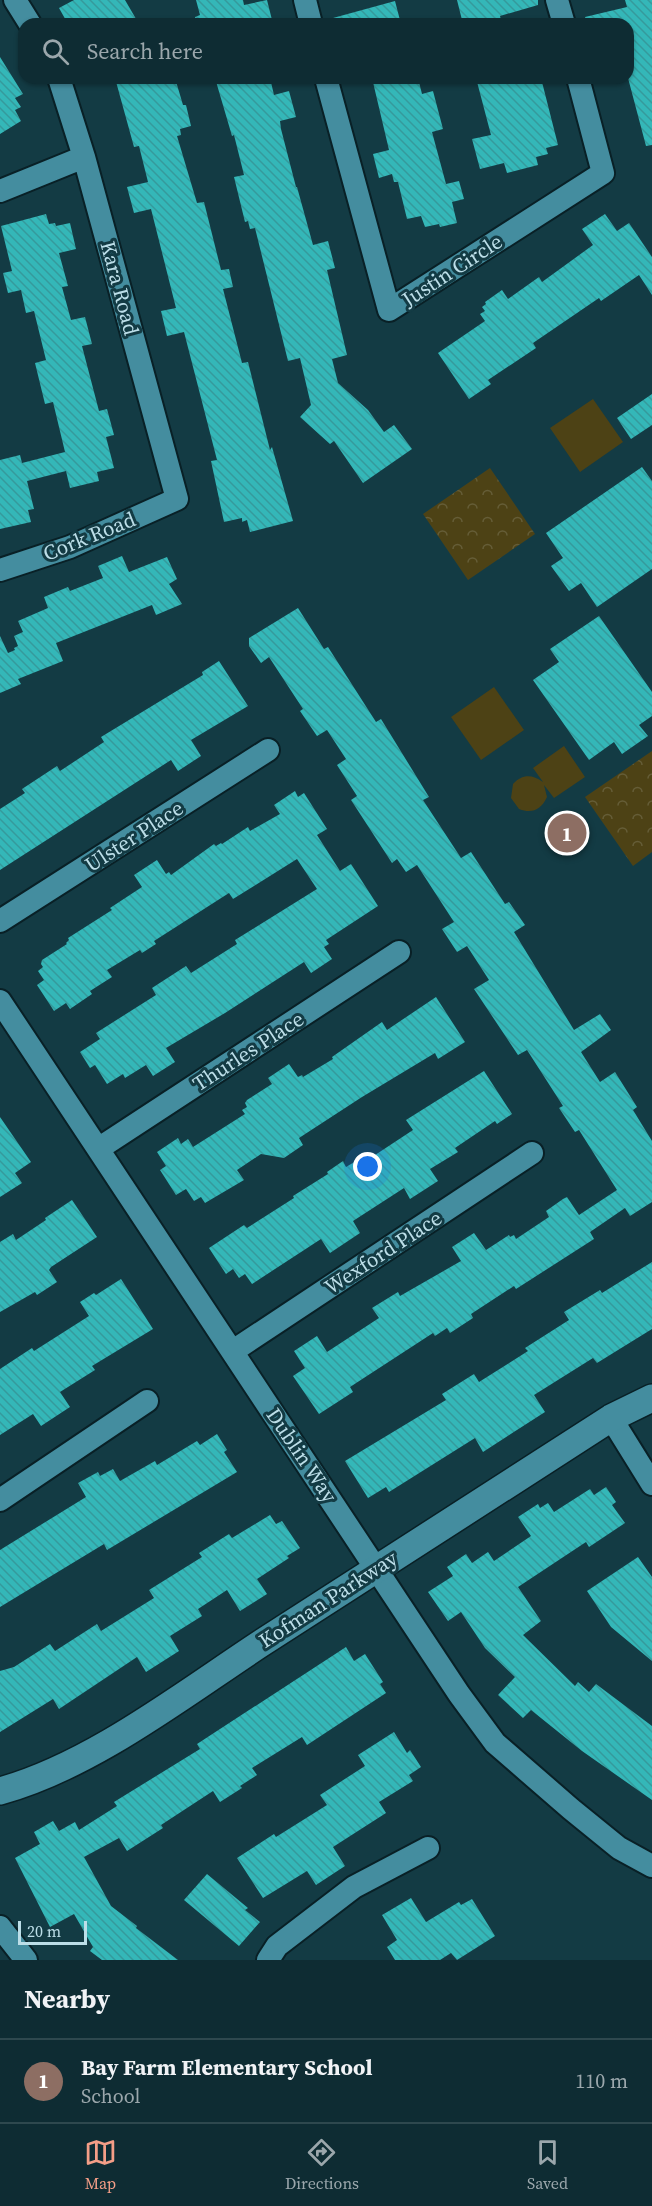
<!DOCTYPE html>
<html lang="en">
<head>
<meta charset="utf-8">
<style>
	body { margin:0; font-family:"Source Serif 4",serif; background:#17343b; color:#f1f3f6 }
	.scale { position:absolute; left:18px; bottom:15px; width:69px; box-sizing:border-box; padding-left:6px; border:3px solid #bcdee8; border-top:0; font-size:16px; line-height:21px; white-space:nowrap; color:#bcdee8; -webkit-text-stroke:4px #133b44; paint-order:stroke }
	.you { position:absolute; left:368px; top:1167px; width:21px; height:21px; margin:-15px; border:4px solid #fff; border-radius:50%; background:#1a73e8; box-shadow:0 0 0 9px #1a73e833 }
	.badge { display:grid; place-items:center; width:39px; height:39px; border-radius:50%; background:#f49e87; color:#fff; font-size:20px; font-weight:700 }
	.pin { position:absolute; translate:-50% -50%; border:3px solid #fff; box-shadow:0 2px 6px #0006 }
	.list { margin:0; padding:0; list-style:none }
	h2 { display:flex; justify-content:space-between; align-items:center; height:78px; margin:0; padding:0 24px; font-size:26px }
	h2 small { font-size:20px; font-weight:400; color:#9ba7ac }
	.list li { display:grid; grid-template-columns:39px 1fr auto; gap:18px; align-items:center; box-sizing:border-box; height:84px; padding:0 24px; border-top:2px solid #2e484e }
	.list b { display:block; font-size:22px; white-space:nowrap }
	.list p { margin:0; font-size:20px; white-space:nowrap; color:#9ba7ac }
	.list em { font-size:20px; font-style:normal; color:#9ba7ac }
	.icon { flex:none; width:33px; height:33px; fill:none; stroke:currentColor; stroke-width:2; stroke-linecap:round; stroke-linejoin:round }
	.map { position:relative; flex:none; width:652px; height:1960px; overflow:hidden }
	.search { position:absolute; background:#0e2c33; box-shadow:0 2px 4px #0004; left:18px; right:18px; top:18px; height:66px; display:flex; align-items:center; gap:15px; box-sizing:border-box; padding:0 21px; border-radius:18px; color:#9ba7ac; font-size:22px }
	.sheet { height:162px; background:#0e2c33 }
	nav { display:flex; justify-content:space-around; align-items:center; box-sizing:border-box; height:84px; border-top:2px solid #2e484e; background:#0e2c33; font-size:16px; color:#9ba7ac }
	nav a { display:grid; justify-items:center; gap:3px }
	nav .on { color:#f49e87 }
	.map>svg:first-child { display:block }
	.green { fill:#4d4215 }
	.park { fill:url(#park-crowns) }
	.building { fill:url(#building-back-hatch) }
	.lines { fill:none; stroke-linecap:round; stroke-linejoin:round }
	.minor-casing { stroke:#092026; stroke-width:26 }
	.tertiary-casing { stroke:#092026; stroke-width:30 }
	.minor { stroke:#448d9f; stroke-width:22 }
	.tertiary { stroke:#448d9f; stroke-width:27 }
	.labels { text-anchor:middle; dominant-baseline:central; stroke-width:6; stroke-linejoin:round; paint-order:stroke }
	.street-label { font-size:21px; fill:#bcdee8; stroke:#133b44 }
</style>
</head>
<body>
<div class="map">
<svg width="652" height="1960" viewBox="0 0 652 1960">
	<defs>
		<pattern id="park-crowns" width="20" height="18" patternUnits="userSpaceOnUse" patternTransform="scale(1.5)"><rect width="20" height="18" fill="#4d4215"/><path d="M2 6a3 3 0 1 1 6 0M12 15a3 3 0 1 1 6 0" fill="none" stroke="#655d37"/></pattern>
		<pattern id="building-back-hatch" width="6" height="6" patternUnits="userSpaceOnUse" patternTransform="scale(1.5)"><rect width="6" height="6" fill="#34b7b8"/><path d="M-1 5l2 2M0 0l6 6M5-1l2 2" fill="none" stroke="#359a9c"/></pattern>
	</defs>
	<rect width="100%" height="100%" fill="#133b44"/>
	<path class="green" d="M593 399 623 442 580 472 550 428Z
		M494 687 524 730 481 760 451 717Z
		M564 746 585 777 554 798 544 785 547 797C541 810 532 814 519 809L511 798 513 784C522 774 532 774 543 782L533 768Z"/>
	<path class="park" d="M490 468 535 534 468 580 423 514Z
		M652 751V852L633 866 585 797Z"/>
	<path class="building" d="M74 0H125L139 24H68L59 8Z
		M196 0H243L244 5 267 0 273 24H196L195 17 200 15Z
		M457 0H538V5L500 16 502 24H469L468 19 462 20Z
		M625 0H652V145L646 146 628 78V24H586L585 17 627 7Z
		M395 1 401 24H333V18Z
		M0 57 23 94 15 98 21 107 15 110 21 121 0 134Z
		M115 78H175L183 105H186L191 126 180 129 181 135 177 136 197 203 204 202 221 270 229 269 233 287 223 289 242 363 248 362 270 450 272 447 293 521 250 532 247 520 242 522V518L224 522 211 461 217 460 184 332 167 336 161 311 176 308 151 209 134 213 127 187 148 182 139 146 134 147Z
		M215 78H270L274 95 289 91 296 117 280 121 281 129 296 187H297L313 245 328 241 335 268 327 270 347 355 332 359 338 383 368 410 384 432 394 425 412 449 363 483 334 441 330 444 300 417 311 405 300 358 288 361 255 228 250 229 248 221 245 222 234 177 244 175 234 135 232 136Z
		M372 78H418L422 94 433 91 443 129 432 132 446 184 459 181 464 199 452 202 457 223 440 227 439 224 425 227 421 216 407 219 398 182H394L392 174 379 178 373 154 389 150Z
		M476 78H541L558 145 546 148 548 154 536 157 538 165 507 173 504 163 480 169 472 139 491 135Z
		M46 214 49 224 55 223 56 226 70 223 76 249 59 253 68 286 62 287 71 320 85 317 92 344 82 346 99 411 107 409 114 435 106 437 114 468 97 472 99 481 70 488 66 471 27 481 34 509 28 510 31 522 0 529V460L20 455 22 463 65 452 53 402 45 404 35 363 46 360 34 311 26 313 21 290 8 293 3 273 12 271 1 226Z
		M605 214 617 231 629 223 652 257V295L639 275 601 301 599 298 533 343 536 348 488 380 491 384 469 399 438 353 485 321 480 314 485 311 482 307 486 304 485 302 502 290 508 299 539 277 542 282 593 245 582 229Z
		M652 394V425L631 439 617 418Z
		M642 467 652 481V569L597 607 581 583 569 591 551 566 563 558 546 533Z
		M122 556 129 572 167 557 177 579 169 584 182 604 156 615 152 605 56 643 63 661 18 679 21 684 0 693V636L8 653 15 650 14 648 18 646 14 636 23 632 18 621 48 608 44 597 68 587 70 591 103 578 98 566Z
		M298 608 324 649 328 647 376 722 381 719 429 797 423 800 461 858 471 852 505 904 509 902 525 925 514 932 574 1030 600 1014 611 1030 581 1052 600 1082 615 1072 637 1107 633 1110 652 1141V1202L630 1216 625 1208 590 1232 594 1239 516 1289 514 1286 471 1314 473 1318 450 1333 447 1328 435 1336 433 1333 350 1387 353 1392 319 1414 293 1376 305 1368 294 1351 317 1336 327 1352 379 1318 372 1308 398 1292 400 1296 461 1261 452 1247 474 1233 486 1250 509 1235 510 1237 514 1235 516 1239 549 1217 546 1211 563 1199 567 1197 579 1215 617 1190 579 1130 575 1132 559 1108 563 1106 527 1050 518 1055 474 989 489 980 467 946 457 952 442 929 454 922 417 865 406 872 397 859 392 863 351 800 357 796 337 765 346 759 327 730 317 736 300 711 303 709 269 657 261 663 249 646V638Z
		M599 616 652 692V716L639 725 648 736 622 754 614 742 589 760 533 680 559 662 550 649Z
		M219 661 248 706 191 740 201 756 178 771 171 760 0 870V809L25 793 22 789 57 766 60 771 104 742 101 737 203 675 202 672Z
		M295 791 298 797 304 793 327 829 317 835 340 871 351 864 378 906 326 940 329 944 324 947 332 959 311 973 304 962 225 1013 166 1048 175 1062 153 1076 146 1065 125 1078 123 1074 107 1084 95 1065 90 1068 80 1052 100 1039 96 1033 156 995 152 988 186 966 191 973 237 944 235 940 317 889 297 859 233 899 229 893 154 941 156 944 142 953 140 950 107 970 112 977 90 991 92 994 70 1009 66 1003 54 1011 37 985 44 980 38 971 43 967 41 964 42 960 67 944 66 943 69 940 68 938 112 910 110 908 142 887 134 875 157 860 166 874 169 872 171 875 214 844 216 846 221 843 222 844 248 827 250 831 280 814 274 805Z
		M436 997 465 1042 438 1059 435 1053 362 1097 299 1138 303 1145 284 1158 261 1154 237 1170 244 1180 205 1203 201 1197 194 1201 186 1189 176 1195 160 1170 166 1166 157 1152 178 1138 181 1144 188 1139 193 1147 245 1114 242 1110 247 1107 245 1103 247 1100 272 1084 268 1078 289 1064 298 1077 302 1075 303 1077 333 1059 332 1057 382 1022 387 1030Z
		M484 1071 512 1114 497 1124 495 1121 455 1148 458 1152 430 1169 438 1181 410 1199 404 1188 353 1221 360 1233 330 1253 321 1239 252 1284 245 1274 239 1278 233 1269 226 1274 209 1248 244 1225 247 1228 294 1198 293 1196 328 1174 327 1172 343 1161 346 1167 366 1155 369 1159 413 1130 406 1120Z
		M0 1117 31 1162 15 1173 22 1183 0 1197Z
		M72 1200 97 1237 51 1267 49 1270 57 1282 37 1295 35 1292 0 1312V1242L13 1234 16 1240 46 1220 45 1218Z
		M652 1262V1329L597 1363 593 1358 534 1395 545 1412 483 1452 475 1438 389 1492 386 1487 368 1498 345 1461 446 1400 442 1394 474 1374 479 1382 528 1351 525 1348 569 1320 564 1312 600 1290 602 1293Z
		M121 1279 153 1329 92 1366 95 1370 60 1392 70 1407 41 1426 33 1414 0 1435V1369L32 1348 34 1351 89 1316 80 1302 94 1293 96 1295Z
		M217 1434 227 1450 224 1452 237 1472 107 1550 104 1544 0 1607V1550L86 1497 78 1483 98 1472 100 1476 113 1469 120 1481 155 1461 157 1465 197 1441 200 1445Z
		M606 1487 616 1502 612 1505 625 1523 589 1547 586 1542 518 1587 541 1621 523 1635 575 1686 578 1682 589 1692 596 1684 652 1726V1800L582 1751 531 1710 523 1718 498 1695 515 1677 485 1648 461 1612 448 1621 428 1592 453 1576 447 1567 466 1554 472 1563 488 1552 494 1561 531 1536 518 1517 538 1504 540 1508 548 1503 554 1512 590 1489 594 1495Z
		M270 1515 276 1524 282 1521 300 1548 287 1556 289 1558 257 1579 267 1594 240 1611 227 1590 198 1609 202 1616 170 1636 179 1651 146 1672 137 1657 59 1709 53 1699 0 1732V1671L14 1667 50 1644 55 1651 97 1624 101 1631 154 1598 149 1590 202 1557 199 1553 229 1534 232 1538Z
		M638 1557 652 1577V1661L611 1627 587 1591Z
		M346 1647 354 1661 365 1654 383 1682 380 1684 386 1693 307 1745 302 1737 252 1768 257 1775 240 1786 242 1788 220 1802 213 1791 161 1825 163 1828 127 1851 119 1838 84 1857 111 1906 137 1926 136 1928 178 1960H102L90 1951 93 1947 74 1914 50 1927 15 1858 40 1844 34 1832 53 1821 59 1831 75 1822 79 1830 117 1806 114 1802 200 1749 197 1744Z
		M394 1732 407 1753 410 1750 421 1767 409 1775 413 1781 379 1802 386 1813 333 1847 345 1866 316 1885 307 1871 263 1898 237 1858 274 1834 276 1837 327 1805 320 1795 365 1766 358 1755Z
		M207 1874 248 1908 245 1910 260 1922 239 1946 184 1900Z
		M411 1898 426 1922 459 1902 461 1905 472 1899 495 1936 457 1960 451 1953 440 1960H395L387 1947 397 1940 382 1915Z"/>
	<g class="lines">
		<defs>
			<path id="minor" d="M15 0 30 24
				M305 0 311 24
				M557 0 564 24
				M326 78 389 310 603 173 578 78
				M0 191 84 157
				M0 570 70 547 177 499 84 157 59 78
				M0 921 268 750
				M0 1001 459 1694 495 1743 571 1809 619 1848 652 1866
				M98 1149 399 952
				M233 1351 532 1153
				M611 1418 652 1484
				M0 1500 147 1401
				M0 1927 26 1960
				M268 1960 277 1946 354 1887 428 1848"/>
			<path id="tertiary" d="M0 1791C91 1766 181 1696 260 1644 376 1568 493 1493 611 1418L652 1398"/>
		</defs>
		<use href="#minor" class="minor-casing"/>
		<use href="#tertiary" class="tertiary-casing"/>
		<use href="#minor" class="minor"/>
		<use href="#tertiary" class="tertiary"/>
	</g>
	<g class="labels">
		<g class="street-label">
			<text transform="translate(452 270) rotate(-33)">Justin Circle</text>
			<text transform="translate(120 288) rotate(75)">Kara Road</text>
			<text transform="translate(89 536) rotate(-22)">Cork Road</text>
			<text transform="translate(134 836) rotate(-33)">Ulster Place</text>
			<text transform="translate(248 1051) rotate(-33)">Thurles Place</text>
			<text transform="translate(383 1252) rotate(-33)">Wexford Place</text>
			<text transform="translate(302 1455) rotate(56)">Dublin Way</text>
			<text transform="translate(328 1599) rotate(-33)">Kofman Parkway</text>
		</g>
	</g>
</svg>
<div class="scale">20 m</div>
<div class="you"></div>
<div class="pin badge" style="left:567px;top:833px;background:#8d6e63">1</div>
<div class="search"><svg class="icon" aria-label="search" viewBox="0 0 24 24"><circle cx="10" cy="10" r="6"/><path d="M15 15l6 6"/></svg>Search here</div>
</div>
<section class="sheet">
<h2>Nearby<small></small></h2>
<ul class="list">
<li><span class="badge" style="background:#8d6e63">1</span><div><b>Bay Farm Elementary School</b><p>School</p></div><em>110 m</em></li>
</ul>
</section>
<nav>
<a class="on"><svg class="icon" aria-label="map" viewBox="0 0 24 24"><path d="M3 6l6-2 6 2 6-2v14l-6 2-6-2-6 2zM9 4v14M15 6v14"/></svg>Map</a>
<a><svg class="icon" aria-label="directions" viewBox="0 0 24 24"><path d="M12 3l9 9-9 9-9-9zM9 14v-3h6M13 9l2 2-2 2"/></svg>Directions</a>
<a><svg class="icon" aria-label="saved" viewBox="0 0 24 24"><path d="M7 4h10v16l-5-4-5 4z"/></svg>Saved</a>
</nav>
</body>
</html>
